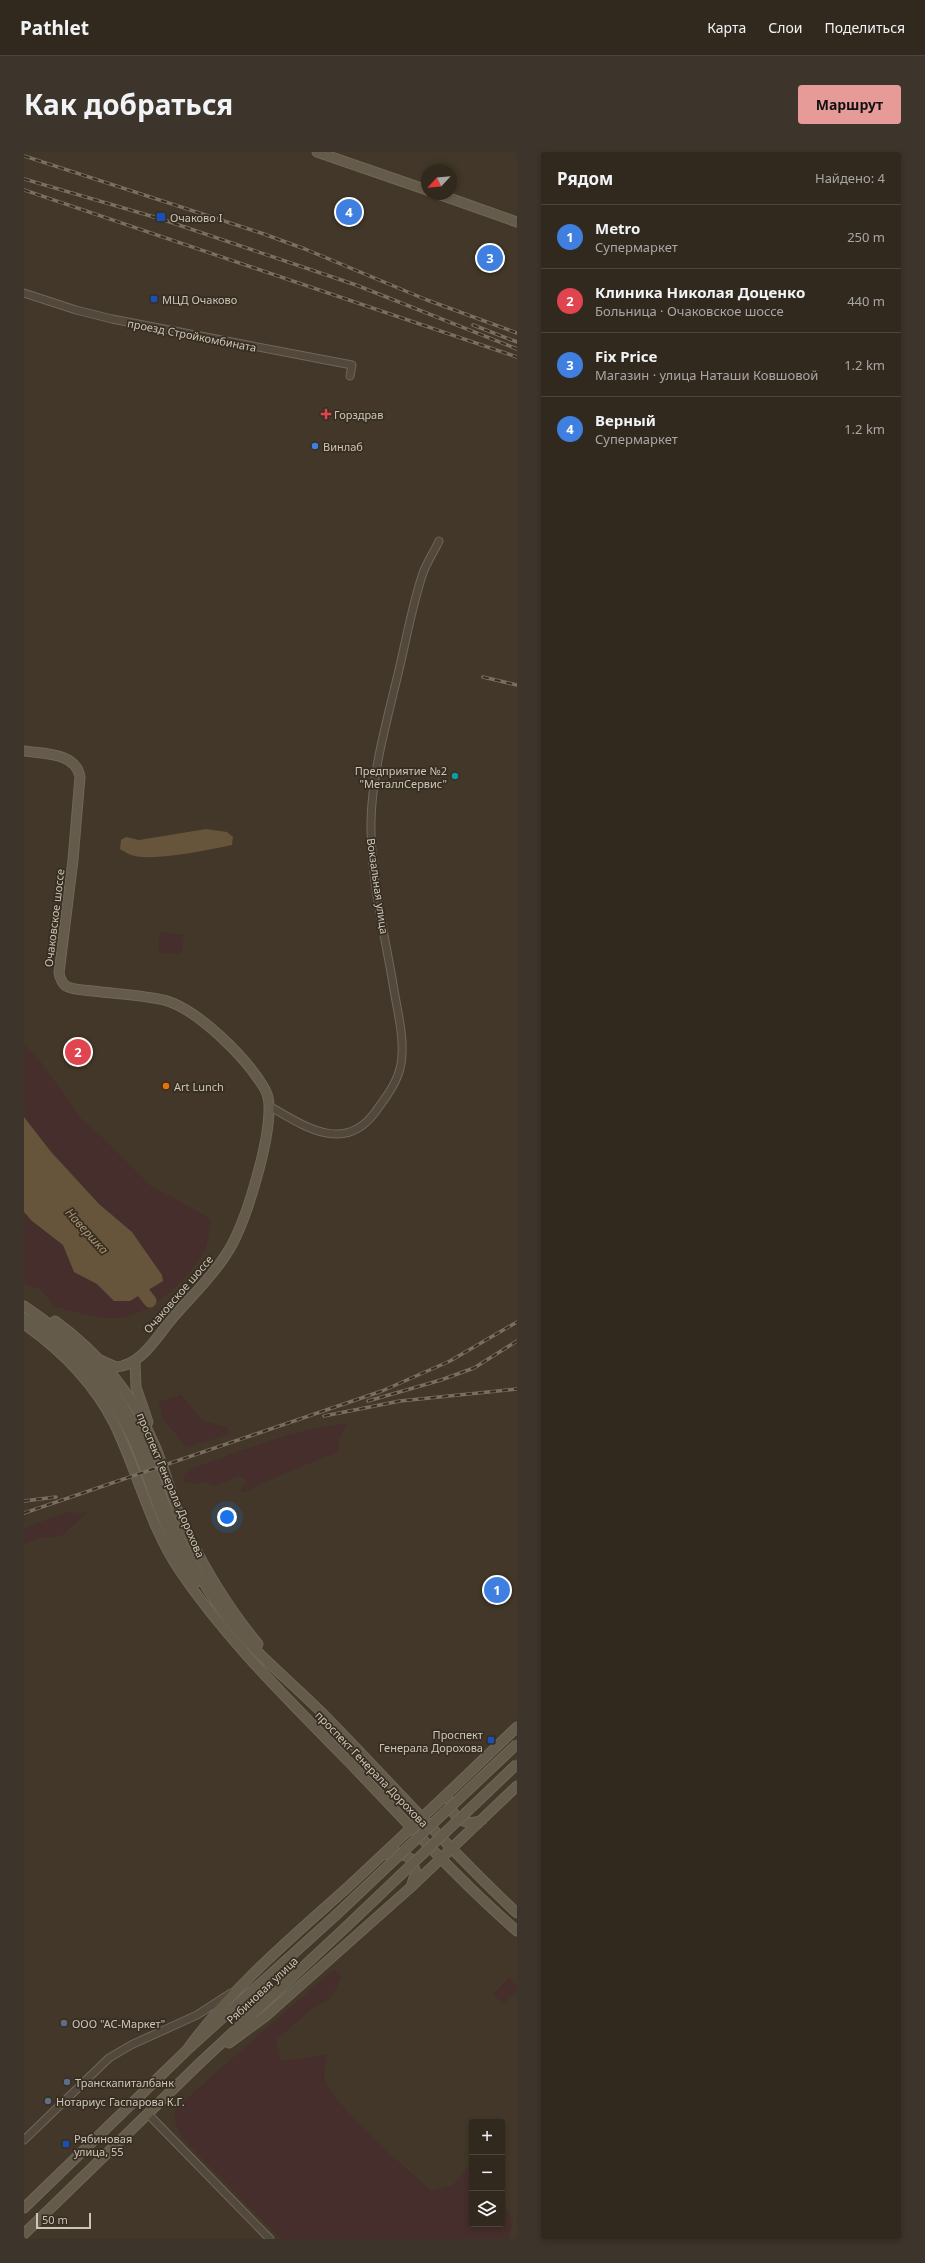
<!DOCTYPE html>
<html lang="ru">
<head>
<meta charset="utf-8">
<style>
	body { margin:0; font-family:"Noto Sans",sans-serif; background:#3d352b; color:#f1f3f6 }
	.controls { position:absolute; right:12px; bottom:12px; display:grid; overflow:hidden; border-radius:4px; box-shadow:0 2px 6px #0003 }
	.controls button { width:36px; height:36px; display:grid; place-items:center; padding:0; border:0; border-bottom:1px solid #4d453c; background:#32291e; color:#f1f3f6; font:20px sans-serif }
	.compass { position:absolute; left:397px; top:12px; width:36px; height:36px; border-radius:50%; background:#32291e; box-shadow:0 2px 6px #0003; rotate:244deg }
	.scale { position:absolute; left:12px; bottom:10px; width:55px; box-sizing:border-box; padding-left:4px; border:2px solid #ccc5b9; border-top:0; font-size:11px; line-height:14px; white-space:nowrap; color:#ccc5b9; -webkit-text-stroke:3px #372e21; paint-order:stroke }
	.you { position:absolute; left:203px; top:1365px; width:14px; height:14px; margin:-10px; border:3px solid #fff; border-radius:50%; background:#1a73e8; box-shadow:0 0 0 6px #1a73e833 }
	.badge { display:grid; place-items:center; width:26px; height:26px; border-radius:50%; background:#e69b98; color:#fff; font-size:13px; font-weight:700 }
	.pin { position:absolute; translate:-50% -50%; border:2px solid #fff; box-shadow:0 1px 4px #0006 }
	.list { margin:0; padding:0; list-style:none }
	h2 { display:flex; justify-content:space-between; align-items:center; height:52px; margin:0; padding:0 16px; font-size:17px }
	h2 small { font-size:13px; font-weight:400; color:#a8a6a4 }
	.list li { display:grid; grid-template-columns:26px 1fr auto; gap:12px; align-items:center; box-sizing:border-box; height:64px; padding:0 16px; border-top:1px solid #4d453c }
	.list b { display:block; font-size:15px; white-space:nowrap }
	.list p { margin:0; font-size:13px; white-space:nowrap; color:#a8a6a4 }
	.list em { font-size:13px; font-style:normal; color:#a8a6a4 }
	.icon { flex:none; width:22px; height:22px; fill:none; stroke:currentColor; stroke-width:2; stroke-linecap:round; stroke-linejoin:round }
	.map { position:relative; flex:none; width:493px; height:2087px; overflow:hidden; border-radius:4px }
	header { display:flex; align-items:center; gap:24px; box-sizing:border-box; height:56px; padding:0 20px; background:#32291e; border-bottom:1px solid #4d453c }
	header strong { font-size:19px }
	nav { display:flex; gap:22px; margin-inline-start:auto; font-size:14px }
	.intro { display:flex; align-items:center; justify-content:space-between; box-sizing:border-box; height:96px; padding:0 24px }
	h1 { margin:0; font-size:28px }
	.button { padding:10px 18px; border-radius:4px; background:#e69b98; color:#111; font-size:14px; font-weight:700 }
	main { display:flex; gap:24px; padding:0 24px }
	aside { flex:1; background:#32291e; border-radius:4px; box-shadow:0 2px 6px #0003 }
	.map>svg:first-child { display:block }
	.green { fill:#452e2c }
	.water { fill:#66543b }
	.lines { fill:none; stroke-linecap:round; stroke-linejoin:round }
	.river { stroke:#66543b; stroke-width:13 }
	.street-casing { stroke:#6f675a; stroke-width:9 }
	.secondary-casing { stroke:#6f675a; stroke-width:11 }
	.street { stroke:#52493c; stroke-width:7 }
	.secondary { stroke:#655b4a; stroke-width:9 }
	.rail-casing { stroke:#796e5f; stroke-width:3.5 }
	.rail { stroke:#372e21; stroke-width:2; stroke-dasharray:6; stroke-linecap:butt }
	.secondary-bridge-casing { stroke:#6f675a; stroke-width:11; stroke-linecap:butt }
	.secondary-bridge { stroke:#655b4a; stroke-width:9 }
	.transit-dot { fill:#1a4fb4; stroke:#372e21; stroke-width:1.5 }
	.health-dot { fill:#e0444e; stroke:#372e21; stroke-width:1.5 }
	.shop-dot { fill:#3f7fe0; stroke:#372e21; stroke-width:1.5 }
	.culture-dot { fill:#0f9aa8; stroke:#372e21; stroke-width:1.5 }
	.food-dot { fill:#e8710a; stroke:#372e21; stroke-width:1.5 }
	.service-dot { fill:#5c6f8a; stroke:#372e21; stroke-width:1.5 }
	.labels { text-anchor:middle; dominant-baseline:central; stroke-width:3.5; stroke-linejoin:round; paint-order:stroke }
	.poi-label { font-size:11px; fill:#ccc5b9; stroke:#372e21; text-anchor:start }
	.street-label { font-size:11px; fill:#ccc5b9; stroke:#372e21 }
	.water-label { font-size:12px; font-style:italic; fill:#a99374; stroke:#372e21 }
</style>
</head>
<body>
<header>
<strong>Pathlet</strong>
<nav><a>Карта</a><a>Слои</a><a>Поделиться</a></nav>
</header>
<div class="intro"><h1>Как добраться</h1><a class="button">Маршрут</a></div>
<main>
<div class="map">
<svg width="493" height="2087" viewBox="0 0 493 2087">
	<rect width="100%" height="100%" fill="#423728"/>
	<path class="green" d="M136 780 160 783 157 802 134 800Z
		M0 892 16 909 58 968 76 983 128 1035 145 1043 187 1068C185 1078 184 1094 178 1103 161 1130 124 1165 91 1166 71 1166 50 1159 30 1155L18 1138 0 1132V1060L8 1069 39 1093 50 1120 73 1132 90 1149 108 1080 75 1052 2 969 0 965Z
		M157 1243 179 1269 203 1275 206 1282 163 1295 139 1267 135 1250Z
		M323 1271 314 1289 316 1294 313 1300 254 1324 220 1340 217 1338 223 1329 215 1324 189 1334 180 1329 170 1332 160 1330V1323L166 1317C217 1300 270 1277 323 1271Z
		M66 1358 37 1384 14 1386 0 1393V1376L47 1359 56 1362Z
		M310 1817 318 1825 306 1847 286 1858 252 1888 257 1909 303 1903C302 1909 298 1921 301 1927 315 1961 379 2012 407 2039L429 2033 443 2016 448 2014V2072H478V2023L481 2026 479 2049 489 2070 484 2087H257L158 1986 150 1967 152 1956Z
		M485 1826 493 1835V1838L479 1852 469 1842Z"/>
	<path class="water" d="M182 677 203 680 209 685 208 693C185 698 128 710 107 703 104 702 100 699 96 697L97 688 102 685 115 688Z
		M0 965 27 1000 75 1052 108 1080 138 1123 139 1129 106 1149H90L73 1132 50 1120 39 1093 8 1069 0 1060Z"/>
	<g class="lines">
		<path class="river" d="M109 1127 126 1149"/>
		<defs>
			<path id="street" d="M0 141 52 158 88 167 328 213 326 224
				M245 954C280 974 321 1003 352 959 362 945 374 930 377 912 381 888 374 862 370 838 361 783 346 725 347 669 348 621 363 568 374 522 382 489 388 453 399 421 403 410 410 400 415 389
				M124 1962 246 2087
				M0 1988 85 1906 107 1893 173 1863 207 1841"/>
			<path id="secondary" d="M293 0 403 38
				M414 42 493 70
				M0 599C19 602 52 600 56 625L49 708 35 821C36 826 38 831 42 834 49 838 60 838 69 839 92 842 117 843 140 848 174 857 222 906 239 934 243 940 245 947 245 954 246 989 222 1072 203 1101 187 1127 166 1145 147 1168 132 1186 117 1213 92 1215L74 1207
				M0 1154C43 1182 81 1220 106 1266 122 1295 130 1327 143 1358 157 1394 176 1427 198 1459 228 1500 269 1531 304 1567 367 1631 427 1700 493 1761
				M0 1166C47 1192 84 1234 107 1283 116 1301 122 1321 129 1340 140 1372 154 1402 171 1431
				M31 1169C75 1201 109 1242 130 1292 142 1319 148 1348 160 1374 180 1416 204 1456 234 1492
				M0 1172C37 1198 69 1230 90 1271 114 1320 125 1373 156 1419 204 1490 266 1549 325 1610 380 1667 433 1727 493 1779
				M111 1209 112 1235 124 1270
				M426 1649C427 1666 442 1675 458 1668
				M360 1703 372 1700 386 1706 392 1720 388 1732
				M205 1891 243 1863 387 1735 493 1634
				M163 1898C208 1835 266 1787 324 1735 381 1682 437 1629 493 1575
				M0 2056 163 1898 311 1764
				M0 2082 177 1910 322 1775"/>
		</defs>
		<use href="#street" class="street-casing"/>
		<use href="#secondary" class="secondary-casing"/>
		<use href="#street" class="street"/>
		<use href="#secondary" class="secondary"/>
		<defs>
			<path id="rail" d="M0 4 237 81 281 97 403 148 493 181
				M0 27 137 67 332 133 493 197
				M0 38 493 205
				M449 173 493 190
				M459 525 493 533
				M344 1249 417 1228 450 1216 493 1189
				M300 1264 376 1249 493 1237
				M0 1349 32 1345
				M0 1361 358 1239 426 1209 493 1170"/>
		</defs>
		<use href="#rail" class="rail-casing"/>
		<use href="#rail" class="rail"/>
		<defs>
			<path id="secondary-bridge" d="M311 1764 493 1592
				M322 1775 493 1612"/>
		</defs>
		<use href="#secondary-bridge" class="secondary-bridge-casing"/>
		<use href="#secondary-bridge" class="secondary-bridge"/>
	</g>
	<g class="transit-dot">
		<rect x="132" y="60" width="10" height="10" rx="2"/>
		<rect x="126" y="143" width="8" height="8" rx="2"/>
		<rect x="463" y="1584" width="8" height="8" rx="2"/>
		<rect x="38" y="1988" width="8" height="8" rx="2"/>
	</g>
	<path class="health-dot" d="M300 256h4v4h4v4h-4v4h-4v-4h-4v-4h4z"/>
	<circle class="shop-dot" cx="291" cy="294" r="4"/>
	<circle class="culture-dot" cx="431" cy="624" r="4"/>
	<circle class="food-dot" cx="142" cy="934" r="4"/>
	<g class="service-dot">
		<circle cx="40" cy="1871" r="4"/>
		<circle cx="43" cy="1930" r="4"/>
		<circle cx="24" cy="1949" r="4"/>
	</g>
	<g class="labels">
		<g class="poi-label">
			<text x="146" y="65">Очаково I</text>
			<text x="138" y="147">МЦД Очаково</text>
			<text x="310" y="262">Горздрав</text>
			<text x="299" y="294">Винлаб</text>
			<text x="423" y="618" text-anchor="end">Предприятие №2<tspan x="423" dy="13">"МеталлСервис"</tspan></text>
			<text x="150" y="934">Art Lunch</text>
			<text x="459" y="1582" text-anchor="end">Проспект<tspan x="459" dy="13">Генерала Дорохова</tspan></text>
			<text x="48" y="1871">ООО "АС-Маркет"</text>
			<text x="51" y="1930">Транскапиталбанк</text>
			<text x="32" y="1949">Нотариус Гаспарова К.Г.</text>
			<text x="50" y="1986">Рябиновая<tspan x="50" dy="13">улица, 55</tspan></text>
		</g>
		<g class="street-label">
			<text transform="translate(168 183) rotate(11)">проезд Стройкомбината</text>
			<text transform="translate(354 734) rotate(82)">Вокзальная улица</text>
			<text transform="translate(30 766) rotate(-83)">Очаковское шоссе</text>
			<text transform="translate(154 1142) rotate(-49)">Очаковское шоссе</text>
			<text transform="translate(147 1333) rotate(67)">проспект Генерала Дорохова</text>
			<text transform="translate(348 1617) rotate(46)">проспект Генерала Дорохова</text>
			<text transform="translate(238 1838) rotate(-43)">Рябиновая улица</text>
		</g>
		<g class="water-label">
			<text transform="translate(63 1079) rotate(48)">Навершка</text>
		</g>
	</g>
</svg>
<div class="controls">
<button>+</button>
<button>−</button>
<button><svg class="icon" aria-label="layers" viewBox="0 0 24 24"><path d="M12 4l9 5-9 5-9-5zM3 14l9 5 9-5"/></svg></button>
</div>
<svg class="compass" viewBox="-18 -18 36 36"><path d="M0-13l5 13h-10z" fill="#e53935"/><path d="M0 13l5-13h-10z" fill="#a8a6a4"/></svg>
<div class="scale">50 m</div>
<div class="you"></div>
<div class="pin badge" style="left:473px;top:1438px;background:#3f7fe0">1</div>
<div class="pin badge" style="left:54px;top:900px;background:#e0444e">2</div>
<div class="pin badge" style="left:466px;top:106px;background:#3f7fe0">3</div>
<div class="pin badge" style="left:325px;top:60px;background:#3f7fe0">4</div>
</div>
<aside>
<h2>Рядом<small>Найдено: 4</small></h2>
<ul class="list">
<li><span class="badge" style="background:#3f7fe0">1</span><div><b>Metro</b><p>Супермаркет</p></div><em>250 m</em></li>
<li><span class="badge" style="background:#e0444e">2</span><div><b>Клиника Николая Доценко</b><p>Больница · Очаковское шоссе</p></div><em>440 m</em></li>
<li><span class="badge" style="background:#3f7fe0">3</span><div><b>Fix Price</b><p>Магазин · улица Наташи Ковшовой</p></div><em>1.2 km</em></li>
<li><span class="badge" style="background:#3f7fe0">4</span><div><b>Верный</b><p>Супермаркет</p></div><em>1.2 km</em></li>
</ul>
</aside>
</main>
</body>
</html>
